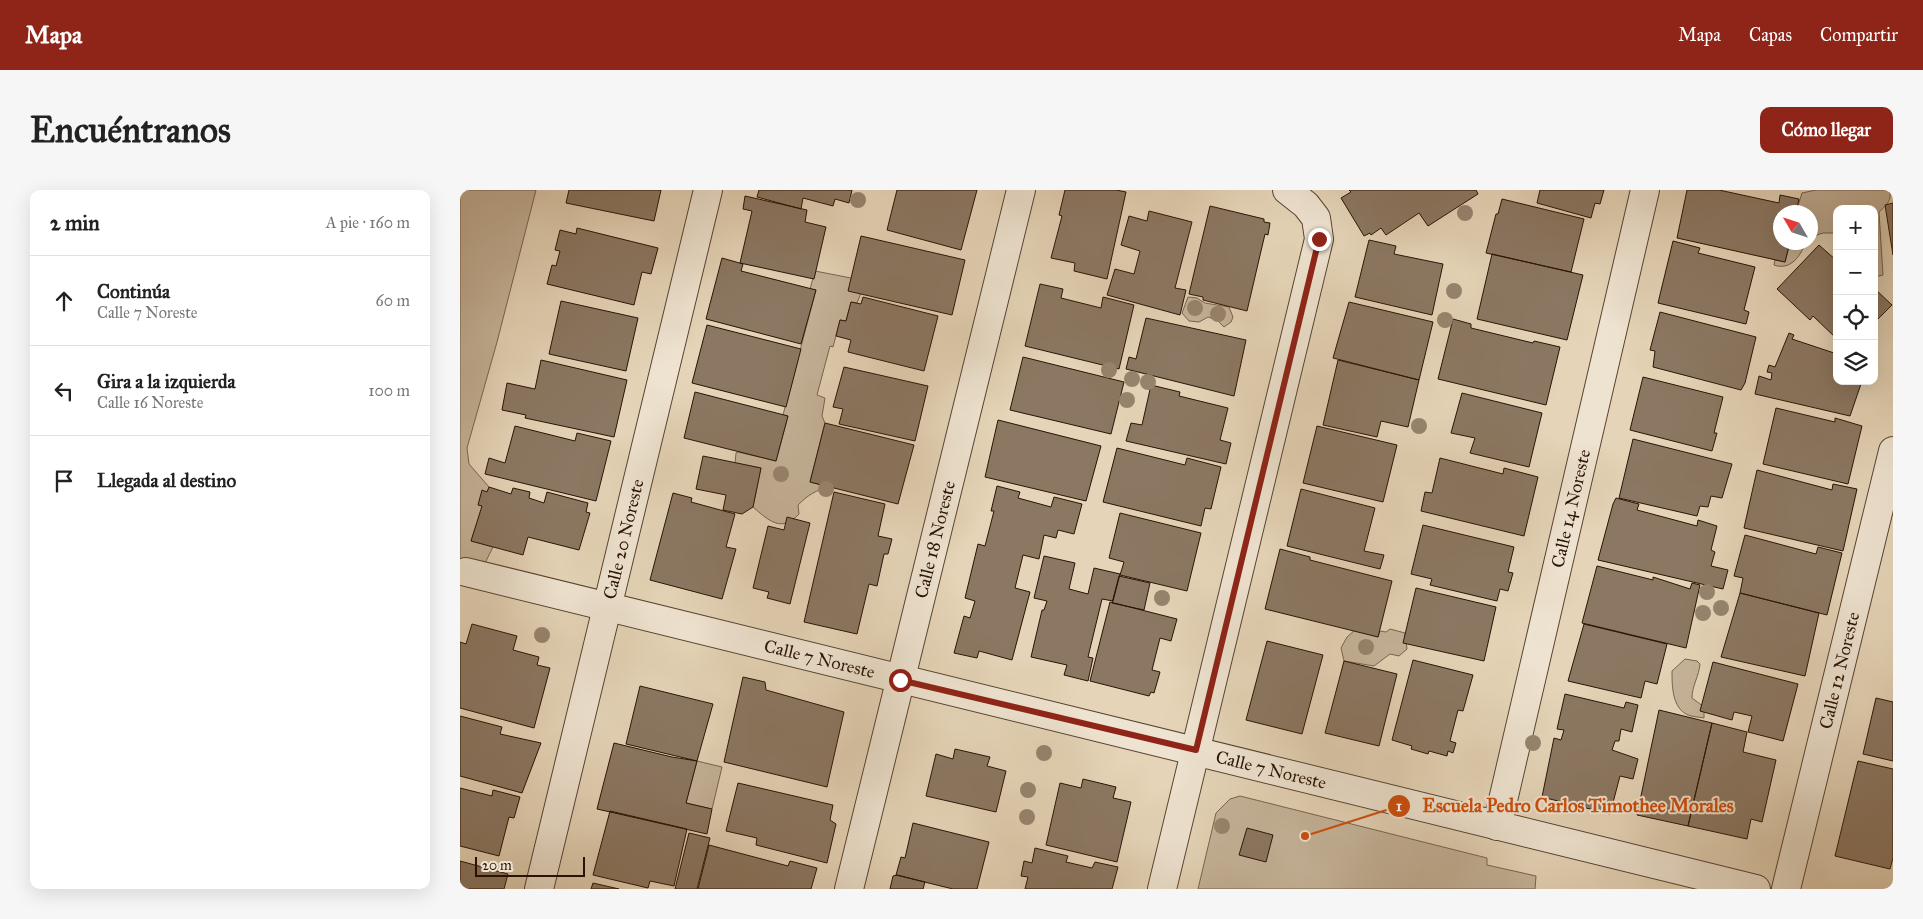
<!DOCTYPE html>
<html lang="es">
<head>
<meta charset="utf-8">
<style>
	body { margin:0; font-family:"IM FELL Great Primer",serif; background:#f6f6f6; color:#222 }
	.controls { position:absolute; right:15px; top:15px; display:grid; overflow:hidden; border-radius:10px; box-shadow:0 5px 20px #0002 }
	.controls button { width:45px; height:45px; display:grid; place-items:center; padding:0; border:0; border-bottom:1px solid #e0e0e0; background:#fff; color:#222; font:25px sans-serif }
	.compass { position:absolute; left:1313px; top:15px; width:45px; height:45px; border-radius:50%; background:#fff; box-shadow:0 5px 20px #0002; rotate:309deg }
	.scale { position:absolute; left:15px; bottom:12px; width:110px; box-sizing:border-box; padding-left:5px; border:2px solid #2a1306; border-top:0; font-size:14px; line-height:18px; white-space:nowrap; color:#2a1306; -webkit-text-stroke:4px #eee3d0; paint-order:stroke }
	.stop { position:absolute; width:15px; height:15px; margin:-11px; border:4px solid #8f2418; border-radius:50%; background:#fff }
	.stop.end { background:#8f2418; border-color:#fff; box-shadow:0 1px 5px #0008 }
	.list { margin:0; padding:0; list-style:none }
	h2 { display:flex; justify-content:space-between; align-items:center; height:65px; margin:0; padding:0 20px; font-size:21px }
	h2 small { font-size:16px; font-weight:400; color:#767676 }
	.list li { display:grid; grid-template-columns:32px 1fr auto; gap:15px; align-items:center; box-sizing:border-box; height:90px; padding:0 20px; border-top:1px solid #e0e0e0 }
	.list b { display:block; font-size:19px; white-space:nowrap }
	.list p { margin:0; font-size:16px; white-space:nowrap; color:#767676 }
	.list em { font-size:16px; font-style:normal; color:#767676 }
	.icon { flex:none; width:28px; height:28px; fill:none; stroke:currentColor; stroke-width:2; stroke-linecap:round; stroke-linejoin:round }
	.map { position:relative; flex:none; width:1433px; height:699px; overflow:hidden; border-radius:10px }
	header { display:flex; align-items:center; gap:30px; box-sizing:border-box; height:70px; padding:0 25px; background:#8f2418; color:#fff }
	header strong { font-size:24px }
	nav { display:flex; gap:28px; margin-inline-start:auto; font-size:18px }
	.intro { display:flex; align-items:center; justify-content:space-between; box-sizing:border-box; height:120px; padding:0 30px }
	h1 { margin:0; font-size:35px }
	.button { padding:12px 22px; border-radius:10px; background:#8f2418; color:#fff; font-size:18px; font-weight:700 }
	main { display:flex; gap:30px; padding:0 30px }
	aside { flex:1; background:#fff; border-radius:10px; box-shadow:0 5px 20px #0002 }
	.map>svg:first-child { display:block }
	.green { fill:#c5b399; stroke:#786350 }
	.building { fill:#8b7762; stroke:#2a1306 }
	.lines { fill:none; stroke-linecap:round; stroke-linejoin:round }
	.street-casing { stroke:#594332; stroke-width:30 }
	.street { stroke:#eee3d0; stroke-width:28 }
	.tree { fill:#97846e }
	.route { stroke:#8f2418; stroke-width:6 }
	.labels { text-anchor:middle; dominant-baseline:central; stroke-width:4; stroke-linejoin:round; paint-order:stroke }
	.street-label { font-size:18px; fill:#2a1306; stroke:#eee3d0 }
	.leader { fill:none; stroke:#cc4e0b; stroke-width:2 }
	.callout-dot { fill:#cc4e0b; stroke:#eee3d0; stroke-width:2 }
	.mark-label { font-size:15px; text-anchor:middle; font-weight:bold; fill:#fff }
	.callout-label { font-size:19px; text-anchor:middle; font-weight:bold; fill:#cc4e0b; stroke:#eee3d0; stroke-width:4; stroke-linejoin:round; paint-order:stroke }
</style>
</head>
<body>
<header>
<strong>Mapa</strong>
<nav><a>Mapa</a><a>Capas</a><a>Compartir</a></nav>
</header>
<div class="intro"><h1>Encuéntranos</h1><a class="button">Cómo llegar</a></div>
<main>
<aside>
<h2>2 min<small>A pie · 160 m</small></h2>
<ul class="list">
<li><svg class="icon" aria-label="ahead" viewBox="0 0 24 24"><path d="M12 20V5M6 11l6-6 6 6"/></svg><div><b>Continúa</b><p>Calle 7 Noreste</p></div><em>60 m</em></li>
<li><svg class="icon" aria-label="left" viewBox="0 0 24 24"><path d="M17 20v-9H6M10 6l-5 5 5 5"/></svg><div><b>Gira a la izquierda</b><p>Calle 16 Noreste</p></div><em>100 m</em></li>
<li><svg class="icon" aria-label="arrive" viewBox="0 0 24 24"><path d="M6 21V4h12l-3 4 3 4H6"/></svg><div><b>Llegada al destino</b></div></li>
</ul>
</aside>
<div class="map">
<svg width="1433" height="699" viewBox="0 0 1433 699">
	<rect width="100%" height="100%" fill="#e5d4b7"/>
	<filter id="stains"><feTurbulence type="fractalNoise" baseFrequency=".004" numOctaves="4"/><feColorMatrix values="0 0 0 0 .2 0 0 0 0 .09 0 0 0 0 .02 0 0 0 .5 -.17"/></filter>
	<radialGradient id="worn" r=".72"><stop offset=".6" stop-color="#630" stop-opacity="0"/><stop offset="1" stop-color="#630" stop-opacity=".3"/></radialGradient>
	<path class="green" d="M0 0H76L37 152 7 258 9 274 29 297 11 351 33 357 25 373 0 386Z
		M1356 0H1429C1433 9 1426 16 1419 22L1423 85 1414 87V19H1377V43H1363L1354 46 1351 42 1350 22H1336L1342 3Z
		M1330 53H1345C1341 66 1330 81 1314 75L1315 70 1325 72Z
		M355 81 391 88 401 103 397 113 391 112 386 131 380 130 373 157 370 156 357 205 365 208 362 226 365 233 350 292 369 297C356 300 348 305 338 315L339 324C322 343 309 331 293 317L301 278 275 273 276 263 278 262 316 271 328 226 323 225 356 100 350 99Z
		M728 107 737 108 745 113 769 117 773 127 771 132 764 137 757 130 748 127 739 132 729 131 722 123Z
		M930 439 945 443 947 459 939 466 930 464 914 476 884 471 881 458 887 447 895 440 918 447 920 441 926 442Z
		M1225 469 1237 471 1240 474C1239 486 1232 496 1232 508L1244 517V528C1239 527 1233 527 1228 525 1212 518 1212 496 1212 481Z
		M237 571 262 577 252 619 226 613Z
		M780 606 1027 668V675L1076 686 1075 699H738L756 623 770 609Z"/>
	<path class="building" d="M109 0H201L194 31 106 13Z
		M299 0H392L389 13 375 9 373 16 343 8 341 19 297 7Z
		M437 0H517L501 60 427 40Z
		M605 0H656L666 2 647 89 614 81 615 73 591 68 602 26 599 25Z
		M889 0H1016L1018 4 968 36 959 23 926 45 921 38 911 45 910 43 904 46 881 8 891 2Z
		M1080 0H1144L1140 14 1135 13 1131 28 1077 13Z
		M1227 0H1259L1319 13 1320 5 1339 9 1336 22H1320V52H1330L1325 72 1217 48Z
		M285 6 347 20 345 32 366 37 354 89 280 73 292 21 283 19Z
		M1042 9 1124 29 1111 82 1026 63 1036 24H1038Z
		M1433 13V65L1425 15Z
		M750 16 804 29V32L810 33 808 45 805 44 787 121 743 110V107L729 104Z
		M689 21 732 32 715 98 726 100 720 125 647 105 655 79 674 84 680 61 661 55 669 26 687 31Z
		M117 38 198 58 191 84 182 82 174 115 87 94 92 75 96 76 100 61 95 60 100 40 116 44Z
		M401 46 505 70 492 125 388 101Z
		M909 50 936 56 934 64 983 74 972 125 895 107Z
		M1213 51 1240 58 1238 63 1295 77 1284 120 1289 122 1286 134 1198 113Z
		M1359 55 1377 71V149L1353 126 1350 130 1317 99Z
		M1032 64 1123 85 1107 150 1017 129Z
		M262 68 283 74 281 81 356 100 341 154 246 129Z
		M580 94 603 99 601 108 641 118 643 107 674 115 659 179 565 156Z
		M1414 98 1432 115 1414 133Z
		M403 107 478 126 464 181 388 162 391 150 376 146 380 130 386 131 391 112 401 114Z
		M101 111 178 128 166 181 89 164Z
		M889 112 973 132 959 190 873 168Z
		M1200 122 1296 147 1285 193 1281 200 1193 177 1195 161 1190 160Z
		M686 128 786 150 774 206 666 179 669 167 676 169Z
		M993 129 1011 134V138L1073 153 1074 151 1100 157 1086 215 978 189Z
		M247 135 341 159 326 217 232 193Z
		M1329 143 1334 145 1332 149 1377 164V191H1402L1390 226 1295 204 1299 186 1311 190 1312 183 1307 182 1309 175 1315 177Z
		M563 167 664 192 651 244 550 220Z
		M81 170 167 190 154 247 65 228 66 225 42 220 47 193 75 199Z
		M878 170 959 190 948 237 921 231 917 247 863 235Z
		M384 177 468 196 455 251 379 234 383 219 373 217Z
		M1183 187 1263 207 1254 243H1257L1252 261 1170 240Z
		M691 195 720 202 719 206 768 218 760 250 771 253 766 274 666 251 671 233 682 235Z
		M235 202 328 226 316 271 224 248Z
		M1002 203 1082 223 1069 277 1010 263 1015 248 991 243Z
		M1316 218 1375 232V228L1402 236 1388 294 1303 274Z
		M538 230 641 256 626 311 525 287Z
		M365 233 454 255 438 314 350 292Z
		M55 236 115 251 117 243 151 251 136 311 25 284 29 268 45 273Z
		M857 236 937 255 923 312 843 293Z
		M1173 249 1272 274 1262 308 1251 306 1248 317 1240 316 1237 326 1159 308Z
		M657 258 725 275 727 268 761 277 751 319 745 318 741 336 643 312Z
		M243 266 301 278 293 317 282 324 263 320 266 305 236 299Z
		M980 268 1043 284 1044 278 1078 287 1064 346 961 321 965 302 972 303Z
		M1297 280 1372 300 1373 294 1397 299 1383 361 1284 338Z
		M537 296 560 302 558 308 591 317 594 307 622 314 614 344 598 340 596 348 584 345 579 369 563 365 555 398 570 402 552 470 519 461 517 468 494 463 504 426 510 428 515 411 505 408 518 354 525 356 534 321H531Z
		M29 297 51 304 53 298 70 302 69 308 84 313 87 302 128 313 126 322 130 323 119 360 68 347 63 365 11 351 22 316 18 315 22 300 27 302Z
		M841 299 915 318 904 361 924 365 920 379 827 356Z
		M374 302 425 314 418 346 432 349 428 364H424L417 396 409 394 397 444 344 432Z
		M213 303 232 308 231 312 275 324 266 357 276 359 262 409 190 390Z
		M1156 308 1179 314 1177 320 1237 336 1238 330 1257 336 1251 360 1255 362 1251 376 1268 380 1263 399 1138 370 1153 314Z
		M660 323 741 343 727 401 660 385 664 372 649 368Z
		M327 327 350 333 330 414 307 408 309 402 293 398 308 336 324 340Z
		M963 335 1054 357 1048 382 1053 383 1048 401 1040 399 1037 411 970 395 972 389 951 384Z
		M1285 345 1356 364 1358 357 1382 363 1367 425 1280 403 1283 388 1274 386Z
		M820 359 850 367V370L932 391 918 447 805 419Z
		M584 366 615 373 609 399 628 404 634 378 660 384 653 411 642 409 628 467 633 468 628 491 604 485 607 475 571 467 582 420H584L587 411 574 408Z
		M1137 376 1193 390V387L1230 399 1232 393 1240 395 1226 458 1122 433Z
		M659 386 690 393 684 420 652 413Z
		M956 398 1036 417 1024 471 943 453Z
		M1280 403 1359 423 1345 486 1261 467Z
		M650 412 717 429 711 451 700 448 692 480 700 482 694 503 691 502 689 506 630 491Z
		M12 434 57 446 53 460 79 467 77 475 90 478 74 538 0 518V452L6 454Z
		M1124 434 1207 454 1197 494 1185 491 1181 508 1108 491Z
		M807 451 863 465 842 544 786 530Z
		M953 470 1013 485 1003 521 998 520 990 551 996 553 993 563 988 561 987 566 969 561 968 564 951 559 952 556 932 550Z
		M884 471 937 484 919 556 865 543Z
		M1253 472 1338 494 1323 551 1288 542 1292 526 1274 522 1272 530 1240 521Z
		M283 487 305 492 306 500 384 522 367 597 264 572Z
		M180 496 253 514 237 571 166 554Z
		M1105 504 1164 518 1166 512 1178 515 1172 542 1161 539 1159 551H1155L1152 560 1178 569 1173 589 1160 586 1150 624 1082 607 1094 548 1101 550 1104 540 1097 539Z
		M1416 508 1433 512V571L1403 564Z
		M1199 520 1252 533 1228 636 1177 625Z
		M0 526 42 537 40 544 81 553 62 603 0 586Z
		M1252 533 1287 542 1283 562 1316 570 1302 632 1291 629 1287 649 1228 636Z
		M154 553 212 567 237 571 226 613 252 619 247 644 137 619Z
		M495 559 530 567 527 576 546 581 536 622 466 606 476 564 493 569Z
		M1398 571 1433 579V668L1430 679 1375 666Z
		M623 589 656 597 653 608 671 612 657 672 586 655 600 593 621 598Z
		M278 593 373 615 370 630 376 634 367 673 296 655 297 648 266 641Z
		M0 598 32 606 33 600 60 607 54 628 49 627 39 666 0 656Z
		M150 621 227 639 214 696 190 691 188 698 133 685Z
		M453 633 529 652 517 699H493L436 685 441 667 445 668Z
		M787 638 813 645 806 672 779 665Z
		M229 643 250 648 237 699H215Z
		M249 655 328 676 330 671 357 678 351 699H238Z
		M575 658 608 666 606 672 632 678 635 672 658 677 652 699H565L568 687 561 686 564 671 572 673Z
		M0 671 48 684 44 699H0Z
		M437 685 465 692 463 699H430L433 686Z
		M133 693 159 699H131Z"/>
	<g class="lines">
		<defs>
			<g id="street">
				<path id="s1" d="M6 382 1296 699"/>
				<path id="s2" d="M1037 636 1185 0"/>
				<path id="s3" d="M79 699 248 0"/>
				<path id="s4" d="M389 699 561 0"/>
				<path d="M702 699 859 49 856 28 846 15 827 0"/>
				<path id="s5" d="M1326 699 1433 261"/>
			</g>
		</defs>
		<use href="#street" class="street-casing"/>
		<use href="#street" class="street"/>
	</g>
	<g class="tree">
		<circle cx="398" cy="10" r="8"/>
		<circle cx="1005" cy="23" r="8"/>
		<circle cx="994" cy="101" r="8"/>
		<circle cx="735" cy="118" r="8"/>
		<circle cx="758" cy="124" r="8"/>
		<circle cx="985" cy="130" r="8"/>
		<circle cx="649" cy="180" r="8"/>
		<circle cx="672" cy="189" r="8"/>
		<circle cx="688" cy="192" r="8"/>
		<circle cx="667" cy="210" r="8"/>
		<circle cx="959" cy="236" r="8"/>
		<circle cx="321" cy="284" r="8"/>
		<circle cx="366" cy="299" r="8"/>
		<circle cx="1247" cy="402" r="8"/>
		<circle cx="702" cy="408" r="8"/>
		<circle cx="1261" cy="418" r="8"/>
		<circle cx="1243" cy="423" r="8"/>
		<circle cx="82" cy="445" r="8"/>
		<circle cx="906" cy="457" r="8"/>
		<circle cx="1073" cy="553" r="8"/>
		<circle cx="584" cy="563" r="8"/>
		<circle cx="568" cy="600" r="8"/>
		<circle cx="567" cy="627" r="8"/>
		<circle cx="762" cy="636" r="8"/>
	</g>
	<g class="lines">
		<path class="route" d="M440 490 736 560 859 49"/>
	</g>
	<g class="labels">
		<g class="street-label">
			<text stroke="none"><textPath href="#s2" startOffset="326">Calle 14 Noreste</textPath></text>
			<text stroke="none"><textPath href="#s3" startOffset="360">Calle 20 Noreste</textPath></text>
			<text stroke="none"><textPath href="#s4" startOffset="360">Calle 18 Noreste</textPath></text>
			<text stroke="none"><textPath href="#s1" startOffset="364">Calle 7 Noreste</textPath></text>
			<text stroke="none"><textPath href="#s5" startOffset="225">Calle 12 Noreste</textPath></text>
			<text stroke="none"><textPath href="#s1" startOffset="829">Calle 7 Noreste</textPath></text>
		</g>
	</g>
	<path class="leader" d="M845 646L939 616"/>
	<g class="callout-dot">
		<circle cx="845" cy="646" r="5"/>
		<circle cx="939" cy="616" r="12"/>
	</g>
	<g class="mark-label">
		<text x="939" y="621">1</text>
	</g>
	<g class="callout-label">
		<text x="1118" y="622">Escuela Pedro Carlos Timothee Morales</text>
	</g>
	<rect width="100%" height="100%" filter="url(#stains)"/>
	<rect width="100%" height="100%" fill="url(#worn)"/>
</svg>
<div class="controls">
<button>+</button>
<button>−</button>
<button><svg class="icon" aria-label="locate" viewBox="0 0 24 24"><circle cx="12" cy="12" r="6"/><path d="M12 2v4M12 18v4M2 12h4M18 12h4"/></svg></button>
<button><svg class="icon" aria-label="layers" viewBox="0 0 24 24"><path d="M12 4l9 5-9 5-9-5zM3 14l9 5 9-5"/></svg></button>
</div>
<svg class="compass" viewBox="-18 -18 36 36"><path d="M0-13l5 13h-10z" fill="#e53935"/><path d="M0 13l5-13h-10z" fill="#767676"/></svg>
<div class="scale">20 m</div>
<div class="stop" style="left:440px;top:490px"></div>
<div class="stop end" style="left:859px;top:49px"></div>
</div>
</main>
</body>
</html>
